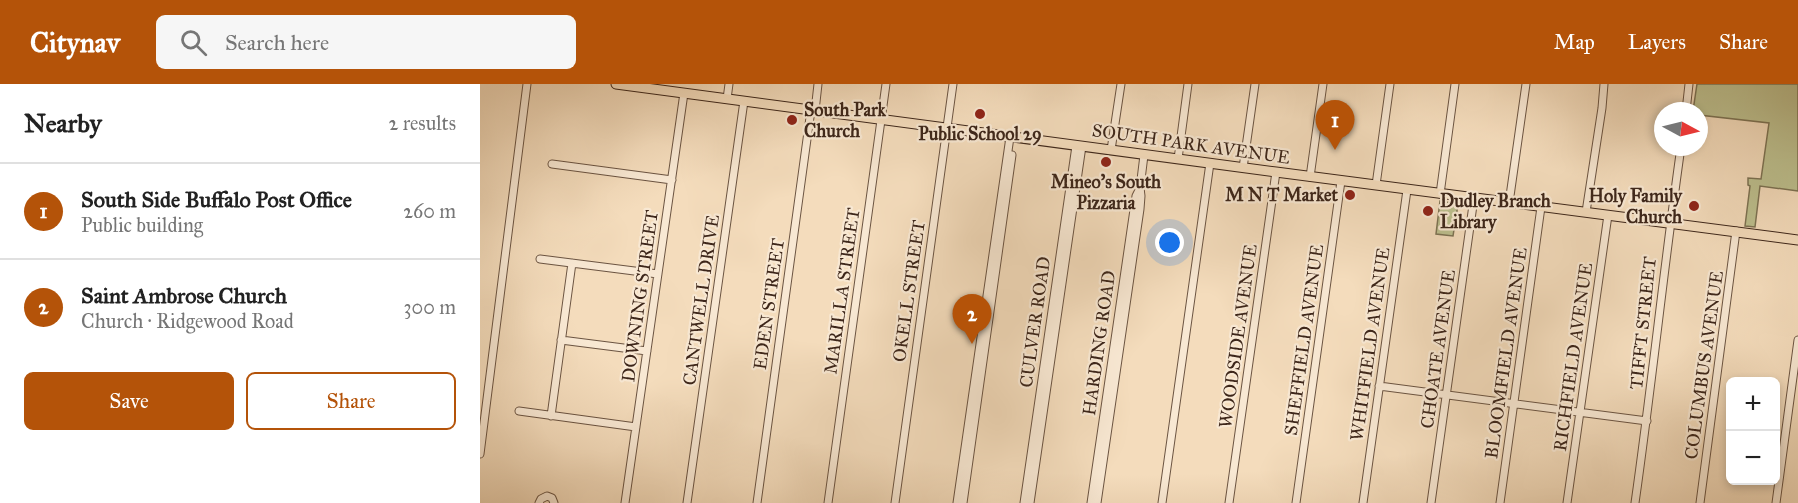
<!DOCTYPE html>
<html lang="en">
<head>
<meta charset="utf-8">
<style>
	body { margin:0; font-family:"IM FELL Great Primer",serif; background:#f6f6f6; color:#222 }
	.controls { position:absolute; right:18px; bottom:18px; display:grid; overflow:hidden; border-radius:9px; box-shadow:0 3px 9px #0003 }
	.controls button { width:54px; height:54px; display:grid; place-items:center; padding:0; border:0; border-bottom:2px solid #e0e0e0; background:#fff; color:#222; font:30px sans-serif }
	.compass { position:absolute; left:1174px; top:18px; width:54px; height:54px; border-radius:50%; background:#fff; box-shadow:0 3px 9px #0003; rotate:97deg }
	.you { position:absolute; left:690px; top:159px; width:21px; height:21px; margin:-15px; border:4px solid #fff; border-radius:50%; background:#1a73e8; box-shadow:0 0 0 9px #1a73e833 }
	.badge { display:grid; place-items:center; width:39px; height:39px; border-radius:50%; background:#b45309; color:#fff; font-size:20px; font-weight:700 }
	.pin { position:absolute; translate:-50% -50px; filter:drop-shadow(0 2px 3px #0008) }
	.pin::after { content:''; position:absolute; top:32px; width:21px; height:18px; background:inherit; clip-path:polygon(0 0,100% 0,50% 100%) }
	.list { margin:0; padding:0; list-style:none }
	h2 { display:flex; justify-content:space-between; align-items:center; height:78px; margin:0; padding:0 24px; font-size:26px }
	h2 small { font-size:20px; font-weight:400; color:#767676 }
	.list li { display:grid; grid-template-columns:39px 1fr auto; gap:18px; align-items:center; box-sizing:border-box; height:96px; padding:0 24px; border-top:2px solid #e0e0e0 }
	.list b { display:block; font-size:22px; white-space:nowrap }
	.list p { margin:0; font-size:20px; white-space:nowrap; color:#767676 }
	.list em { font-size:20px; font-style:normal; color:#767676 }
	.actions { display:flex; gap:12px; padding:18px 24px }
	.actions a { flex:1; padding:14px 0; border:2px solid #b45309; border-radius:9px; text-align:center; font-size:21px; color:#b45309 }
	.actions .main { background:#b45309; color:#fff }
	.icon { flex:none; width:33px; height:33px; fill:none; stroke:currentColor; stroke-width:2; stroke-linecap:round; stroke-linejoin:round }
	.map { position:relative; flex:none; width:1318px; height:419px; overflow:hidden }
	header { display:flex; align-items:center; gap:36px; box-sizing:border-box; height:84px; padding:0 30px; background:#b45309; color:#fff }
	header strong { font-size:28px }
	nav { display:flex; gap:33px; margin-inline-start:auto; font-size:21px }
	.search { width:420px; height:54px; background:#f6f6f6; display:flex; align-items:center; gap:15px; box-sizing:border-box; padding:0 21px; border-radius:9px; color:#767676; font-size:22px }
	main { display:flex }
	aside { flex:1; background:#fff }
	.map>svg:first-child { display:block }
	.green { fill:#bdc08f; stroke:#7d7354; stroke-width:1.5 }
	.lines { fill:none; stroke-linecap:round; stroke-linejoin:round }
	.minor-casing { stroke:#6b5442; stroke-width:9 }
	.major-casing { stroke:#3d261a; stroke-width:11 }
	.minor { stroke:#f8e8d3; stroke-width:7 }
	.major { stroke:#f4dcbc; stroke-width:9 }
	.poi-dot { fill:#8f2418; stroke:#f8e8d3; stroke-width:2 }
	.labels { text-anchor:middle; dominant-baseline:central; stroke-width:4.5; stroke-linejoin:round; paint-order:stroke }
	.poi-label { font-size:18px; font-weight:bold; fill:#3d261a; stroke:#f8e8d3; text-anchor:start }
	.street-label { font-size:18px; fill:#3d261a; stroke:#f8e8d3 }
</style>
</head>
<body>
<header>
<strong>Citynav</strong>
<div class="search"><svg class="icon" aria-label="search" viewBox="0 0 24 24"><circle cx="10" cy="10" r="6"/><path d="M15 15l6 6"/></svg>Search here</div>
<nav><a>Map</a><a>Layers</a><a>Share</a></nav>
</header>
<main>
<aside>
<h2>Nearby<small>2 results</small></h2>
<ul class="list">
<li><span class="badge">1</span><div><b>South Side Buffalo Post Office</b><p>Public building</p></div><em>260 m</em></li>
<li><span class="badge">2</span><div><b>Saint Ambrose Church</b><p>Church · Ridgewood Road</p></div><em>300 m</em></li>
</ul>
<div class="actions"><a class="main">Save</a><a>Share</a></div>
</aside>
<div class="map">
<svg width="1318" height="419" viewBox="0 0 1318 419">
	<rect width="100%" height="100%" fill="#f4dcbc"/>
	<filter id="stains"><feTurbulence type="fractalNoise" baseFrequency=".00333" numOctaves="4"/><feColorMatrix values="0 0 0 0 .2 0 0 0 0 .09 0 0 0 0 .02 0 0 0 .5 -.17"/></filter>
	<radialGradient id="worn" r=".72"><stop offset=".6" stop-color="#630" stop-opacity="0"/><stop offset="1" stop-color="#630" stop-opacity=".3"/></radialGradient>
	<path class="green" d="M1217 0H1318V107L1280 102 1275 143 1265 142 1270 102 1268 101V94L1281 95 1289 39 1219 31V27H1213Z
		M960 117 978 120 973 152 956 150Z"/>
	<g class="lines">
		<defs>
			<path id="minor" d="M247 15 249 0
				M335 27 338 0
				M1206 27 1209 0
				M631 66 641 0
				M698 75 708 0
				M72 80 192 96
				M763 84 775 0
				M830 93 843 0
				M896 101 910 0
				M960 110 975 0
				M1029 119 1046 0
				M1106 128 1122 24 1124 0
				M60 175 178 190
				M81 256 167 267
				M899 302 1167 337
				M39 327 156 343
				M71 332 92 179
				M0 370 47 0
				M59 419 61 415 67 412 72 414 74 419
				M145 419 204 9
				M207 419 264 17
				M277 419 331 26
				M348 419 406 0
				M415 419 473 0
				M477 419 530 53
				M483 419 532 71
				M544 419 596 62
				M550 419 602 62
				M611 419 656 112 660 104
				M617 419 660 125 661 112 660 104 664 71
				M682 419 730 79
				M749 419 796 88
				M816 419 861 97
				M883 419 927 106
				M951 419 994 114
				M1020 419 1061 123
				M1087 419 1128 131
				M1155 419C1172 300 1184 182 1201 63
				M1220 419 1256 147
				M1296 419 1318 256"/>
			<path id="major" d="M136 0 796 88 1318 156"/>
		</defs>
		<use href="#minor" class="minor-casing"/>
		<use href="#major" class="major-casing"/>
		<use href="#minor" class="minor"/>
		<use href="#major" class="major"/>
	</g>
	<g class="poi-dot">
		<circle cx="500" cy="30" r="6"/>
		<circle cx="312" cy="36" r="6"/>
		<circle cx="626" cy="78" r="6"/>
		<circle cx="870" cy="111" r="6"/>
		<circle cx="1214" cy="122" r="6"/>
		<circle cx="948" cy="127" r="6"/>
	</g>
	<g class="labels">
		<g class="poi-label">
			<text x="324" y="26">South Park<tspan x="324" dy="21">Church</tspan></text>
			<text x="500" y="50" text-anchor="middle">Public School 29</text>
			<text x="626" y="98" text-anchor="middle">Mineo's South<tspan x="626" dy="21">Pizzaria</tspan></text>
			<text x="858" y="111" text-anchor="end">M N T Market</text>
			<text x="1202" y="112" text-anchor="end">Holy Family<tspan x="1202" dy="21">Church</tspan></text>
			<text x="960" y="117">Dudley Branch<tspan x="960" dy="21">Library</tspan></text>
		</g>
		<g class="street-label">
			<text transform="translate(711 60) rotate(8)">SOUTH PARK AVENUE</text>
			<text transform="translate(362 207) rotate(-82)">MARILLA STREET</text>
			<text transform="translate(429 207) rotate(-82)">OKELL STREET</text>
			<text transform="translate(160 212) rotate(-82)">DOWNING STREET</text>
			<text transform="translate(221 216) rotate(-82)">CANTWELL DRIVE</text>
			<text transform="translate(289 220) rotate(-82)">EDEN STREET</text>
			<text transform="translate(555 238) rotate(-82)">CULVER ROAD</text>
			<text transform="translate(1163 239) rotate(-84)">TIFFT STREET</text>
			<text transform="translate(758 252) rotate(-82)">WOODSIDE AVENUE</text>
			<text transform="translate(824 256) rotate(-82)">SHEFFIELD AVENUE</text>
			<text transform="translate(619 259) rotate(-82)">HARDING ROAD</text>
			<text transform="translate(890 260) rotate(-82)">WHITFIELD AVENUE</text>
			<text transform="translate(958 265) rotate(-82)">CHOATE AVENUE</text>
			<text transform="translate(1026 269) rotate(-82)">BLOOMFIELD AVENUE</text>
			<text transform="translate(1093 273) rotate(-82)">RICHFIELD AVENUE</text>
			<text transform="translate(1224 281) rotate(-82)">COLUMBUS AVENUE</text>
		</g>
	</g>
	<rect width="100%" height="100%" filter="url(#stains)"/>
	<rect width="100%" height="100%" fill="url(#worn)"/>
</svg>
<div class="controls">
<button>+</button>
<button>−</button>
</div>
<svg class="compass" viewBox="-18 -18 36 36"><path d="M0-13l5 13h-10z" fill="#e53935"/><path d="M0 13l5-13h-10z" fill="#767676"/></svg>
<div class="you"></div>
<div class="pin badge" style="left:855px;top:66px">1</div>
<div class="pin badge" style="left:492px;top:260px">2</div>
</div>
</main>
</body>
</html>
